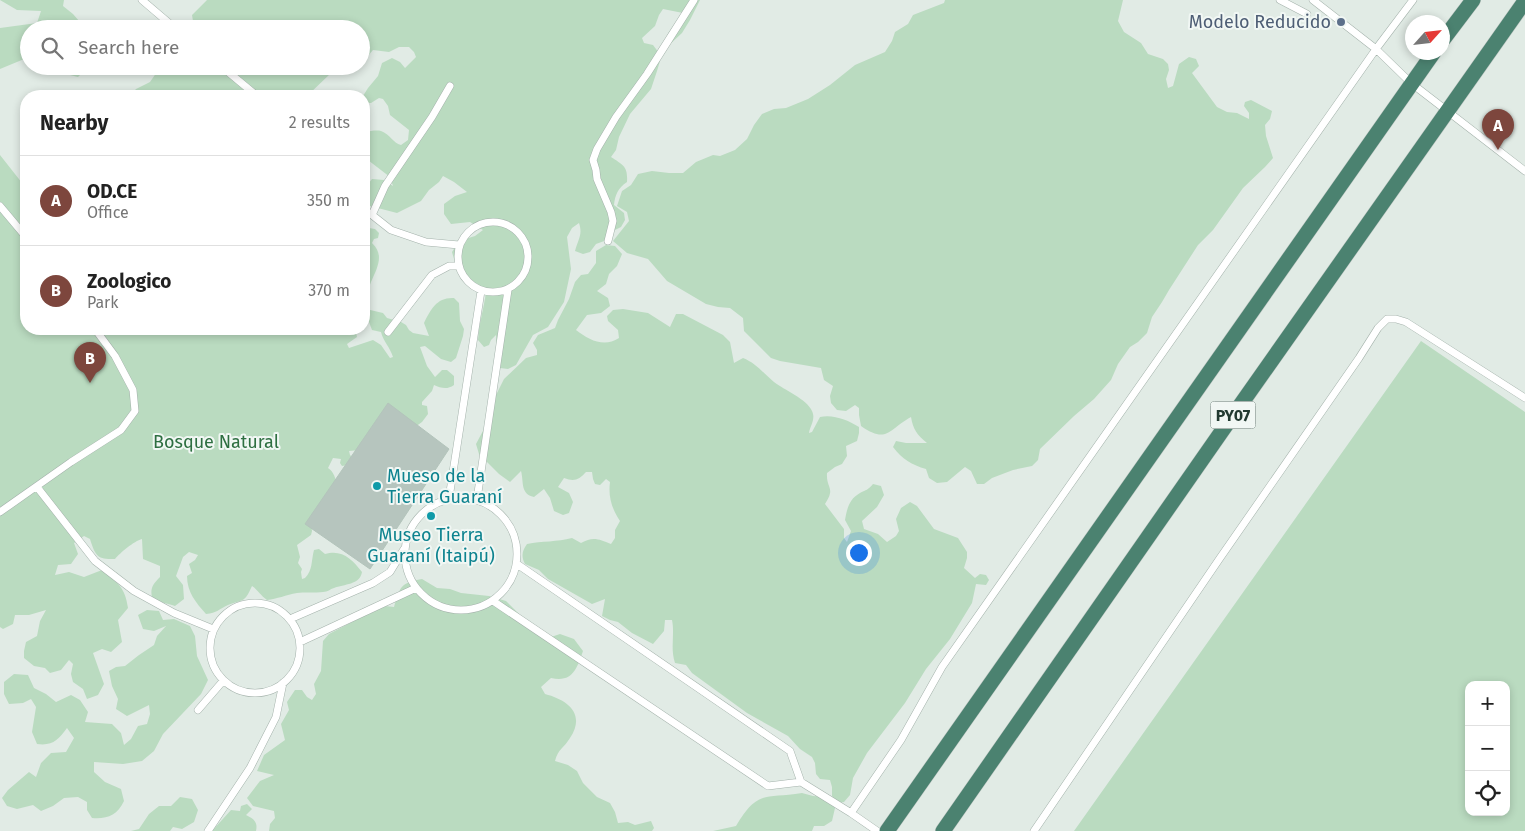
<!DOCTYPE html>
<html lang="en">
<head>
<meta charset="utf-8">
<style>
	body { margin:0; font-family:"Fira Sans",sans-serif; background:#f6f6f6; color:#222 }
	.controls { position:absolute; right:15px; bottom:15px; display:grid; overflow:hidden; border-radius:10px; box-shadow:0 2px 8px #0003 }
	.controls button { width:45px; height:45px; display:grid; place-items:center; padding:0; border:0; border-bottom:1px solid #e0e0e0; background:#fff; color:#222; font:25px sans-serif }
	.compass { position:absolute; left:1405px; top:15px; width:45px; height:45px; border-radius:50%; background:#fff; box-shadow:0 2px 8px #0003; rotate:63deg }
	.you { position:absolute; left:858px; top:552px; width:18px; height:18px; margin:-12px; border:4px solid #fff; border-radius:50%; background:#1a73e8; box-shadow:0 0 0 8px #1a73e833 }
	.badge { display:grid; place-items:center; width:32px; height:32px; border-radius:50%; background:#7d463d; color:#fff; font-size:16px; font-weight:700 }
	.pin { position:absolute; translate:-50% -41px; filter:drop-shadow(0 1px 2px #0008) }
	.pin::after { content:''; position:absolute; top:26px; width:18px; height:15px; background:inherit; clip-path:polygon(0 0,100% 0,50% 100%) }
	.list { margin:0; padding:0; list-style:none }
	h2 { display:flex; justify-content:space-between; align-items:center; height:65px; margin:0; padding:0 20px; font-size:21px }
	h2 small { font-size:16px; font-weight:400; color:#767676 }
	.list li { display:grid; grid-template-columns:32px 1fr auto; gap:15px; align-items:center; box-sizing:border-box; height:90px; padding:0 20px; border-top:1px solid #e0e0e0 }
	.list b { display:block; font-size:19px; white-space:nowrap }
	.list p { margin:0; font-size:16px; white-space:nowrap; color:#767676 }
	.list em { font-size:16px; font-style:normal; color:#767676 }
	.icon { flex:none; width:28px; height:28px; fill:none; stroke:currentColor; stroke-width:2; stroke-linecap:round; stroke-linejoin:round }
	.map { position:relative; flex:none; width:1525px; height:831px; overflow:hidden }
	.search { position:absolute; background:#fff; box-shadow:0 2px 8px #0003; left:20px; top:20px; width:350px; height:55px; display:flex; align-items:center; gap:12px; box-sizing:border-box; padding:0 18px; border-radius:28px; color:#767676; font-size:19px }
	.panel { position:absolute; background:#fff; box-shadow:0 2px 8px #0003; left:20px; top:90px; width:350px; height:245px; border-radius:20px }
	.map>svg:first-child { display:block }
	.green { fill:#badbc0; fill-rule:evenodd }
	.building { fill:#b6c5be; stroke:#b3c4bb }
	.lines { fill:none; stroke-linecap:round; stroke-linejoin:round }
	.service-casing { stroke:#a4b2ab; stroke-width:8 }
	.trunk-casing { stroke:#c1c8c5; stroke-width:16 }
	.service { stroke:#fff; stroke-width:7 }
	.trunk { stroke:#4b8270; stroke-width:15 }
	.service-dot { fill:#5c6f8a; stroke:#f1f7f4; stroke-width:2 }
	.culture-dot { fill:#0f9aa8; stroke:#f1f7f4; stroke-width:2 }
	.labels { text-anchor:middle; dominant-baseline:central; stroke-width:4; stroke-linejoin:round; paint-order:stroke }
	.shield { fill:#f1f7f4; stroke:#60736c; stroke-width:1 }
	.shield-label { font-size:16px; font-weight:bold; fill:#223a31 }
	.service-label { font-size:18px; fill:#4e5e75; stroke:#f1f7f4; text-anchor:end }
	.park-label { font-size:18px; fill:#2e6f41; stroke:#f1f7f4 }
	.culture-label { font-size:18px; fill:#0d838f; stroke:#f1f7f4; text-anchor:start }
</style>
</head>
<body>
<div class="map">
<svg width="1525" height="831" viewBox="0 0 1525 831">
	<rect width="100%" height="100%" fill="#e1ebe5"/>
	<path class="green" d="M0 0H64L63 6 73 14 86 29H29V57L0 69V28L37 23 41 11 17 10Z
		M207 0H700L690 20 682 33 668 46 663 43 669 32 683 13 663 9 659 15 655 26 642 38 644 43 653 45 659 53 660 61 657 71 651 89 630 114 619 137 616 150 611 157C623 165 628 166 627 182 618 188 615 195 614 205L624 213 625 220 621 227 613 231 607 240 596 244 590 252 583 254 575 251C578 239 583 235 579 223L572 228 567 237 571 269 564 302 548 327 533 335 516 365 508 369 500 368C499 357 496 347 496 335L491 340 489 345 484 347 478 340C479 323 484 308 486 292L470 285 454 259 452 252 459 241 475 236 483 230 470 222 451 224 444 214V204L455 196 467 192 454 182 443 176 439 182 429 190 421 201 397 213 370 206 364 196V189L372 179 384 180 393 186 390 177 364 157V133L365 132C370 131 377 130 381 131 390 134 393 143 401 145L408 140 409 130 390 115 388 106 383 99 379 98 371 103H365L363 96 368 88 378 76 382 63 392 58 400 62 405 68 416 57 414 52 409 47H399L389 52 373 50 361 64V29H199L193 21 192 15Z
		M945 0H1123L1118 21 1124 32 1141 43 1148 54 1163 59 1168 64 1169 70 1166 79 1168 88 1173 86 1179 64 1189 57 1196 59 1199 66 1192 73 1217 107 1227 112 1237 113 1249 119V113L1244 106 1245 102 1251 100 1272 111 1270 119 1265 125 1266 136 1273 158 1265 167 1243 188 1213 230 1198 245 1169 290 1162 302 1152 317 1147 333 1138 342 1130 347 1118 364 1111 380 1094 399 1074 416 1040 449 1038 460 1032 466 1013 470 992 478 984 484H977L971 471 965 467 947 482 937 483 929 478 926 469C912 465 902 459 893 447L896 441 906 443H927C917 435 913 429 911 417 888 430 887 444 861 426L859 415V408L855 405 846 411 837 410 831 403 830 396 833 386 824 380 821 368 780 361 771 358 744 331 743 318 730 308 718 307 706 304 667 281 648 259 627 253 613 241 629 221 627 212 617 206 622 191 631 185 638 174 652 171 669 173H683L696 162 713 155 720 156 735 150 747 139 754 125 762 114 774 109 786 108 808 99 830 85 855 65 885 52 892 41 895 32 908 24 913 15 944 3Z
		M50 66H83L82 73 78 77 66 74 59 68H51Z
		M161 66H359L343 74H330L307 96H130L136 89 150 82Z
		M0 155 26 188V329H355L357 337 347 344 349 348 373 340 381 345 390 358 393 357C390 347 383 341 381 332L372 330 369 322 364 317V310L366 309 383 313 387 318 401 322 406 325 409 330 413 333 429 336 424 323C431 309 437 297 454 298L459 303 460 321 464 329 463 336 456 358 451 362 441 359 425 346 420 347 427 366 435 377 442 370H447L454 376V385C447 390 441 388 434 385L432 391 422 402V405L427 406 428 414 422 422 415 427 360 450 349 451 350 455 353 458 348 465 342 466 340 463 341 459 333 458 328 468C336 473 338 486 335 494 332 501 317 516 311 523L312 531 311 535 297 545 300 557 298 563 302 569 301 572 302 579 305 578C313 570 311 561 314 550L319 549 325 554C342 549 352 559 362 572 360 585 344 584 334 588 330 589 328 592 323 592 316 593 303 592 297 593 286 595 277 599 267 600 260 595 258 590 252 586 244 604 243 599 228 605 219 609 217 613 206 614 196 603 187 592 187 576L192 573 189 564 195 560 198 555 189 552 183 557 176 576 183 585 184 599 175 606C167 603 160 603 152 598 150 588 153 584 160 577V566L143 559 142 539C134 541 120 553 115 559 97 560 95 555 90 539L84 536 74 543 78 554 71 564 58 565 55 575 69 572 84 577 102 570C118 583 125 587 128 608L118 620 122 642 111 652 102 649 93 653 104 684 98 695 87 699 83 689 73 682 71 674 73 664 69 660 61 670 50 673 45 668 34 666 24 658V651L26 642 37 636 40 621 46 610 29 615H15L13 624 3 629 0 627Z
		M369 228 375 229 379 233 378 238 374 239 372 243C385 255 377 268 371 282 369 287 368 292 364 297V230Z
		M606 245 615 246 622 254 617 266 609 274 606 284 597 291 608 298 610 306 601 313 587 315 576 330C589 340 604 348 619 338L618 330 608 321 607 316 613 310 623 309 648 313 670 327 676 314H683L723 335 730 342 734 363 743 358C756 363 764 374 774 382 784 390 807 399 812 411 816 419 810 426 809 433L812 432 820 417C833 414 848 420 859 427V433L857 441 846 446 847 456 842 464 835 467 827 473C826 489 836 487 825 504L844 529V538L847 542 851 531 845 520C847 509 849 499 860 493 867 489 867 491 873 484L881 486 884 495 877 507 862 521 864 529 878 534 887 542 896 536 899 531 896 519 901 508 910 502 917 506 934 529 958 538 967 552V558L964 568 975 578 980 574 986 575 989 580 986 585 976 584 972 603 950 639 926 669 905 703 867 753 853 778 850 795 844 802 838 803 832 796V787L830 780 820 779 816 774 815 763 812 757 800 749 788 736 747 713 692 673 686 665 675 663C670 648 675 635 672 620H665L664 631 653 644 632 633 618 622 610 620 602 616 605 599 592 604 548 579 539 570 525 564C521 556 522 551 527 544 542 541 557 542 572 538L581 543C593 536 599 539 611 544L615 538V530L620 521C612 509 608 497 610 482L606 479 600 485 595 484 593 479 592 472H586C579 480 574 482 564 478L558 487 569 493 573 502 569 513 563 515 554 511 550 498 544 489 534 497C520 494 524 482 521 471L510 482 499 474 479 454 476 444 493 412 496 395 504 379 526 358 537 355V350L533 343 538 335 555 328 558 320 569 299 575 282 581 275 588 274 596 263V251Z
		M1421 341 1525 412V831H1074ZM1469 685H1506V812H1469Z
		M422 579 437 588 450 589 461 593 489 596 506 601 540 635 551 637 560 634 574 639 583 651C577 668 573 683 551 678L541 687 545 694C568 700 586 714 570 738 564 748 558 749 555 761L568 765 577 771 583 783 597 797 610 803 615 812 618 823 628 822 635 825 651 821 654 828 652 831H269L270 824 275 818 274 811 253 806 247 798 260 781 274 775 257 771 264 755 285 740 281 724 289 710 287 702 295 690H302L307 697 312 700 316 694 314 684 321 671 323 641 329 634 352 622C360 602 376 605 394 607 400 587 400 583 422 579Z
		M147 610 159 611 163 620 174 619 190 626 195 636 197 656 208 680 201 694 163 734 154 751 142 761 123 764 94 762V772L105 782 121 789 124 801C117 816 107 819 92 818L87 810V802L78 797 64 798 53 806 41 811 33 805 17 809 7 806 2 798 8 790 29 772 36 777 41 763 51 753 66 752 74 738 67 728C58 740 53 746 37 744L32 732 36 707 31 699 23 703 9 704 4 694V682L14 674 28 675 34 688 46 694 56 702 71 695 80 700 88 712 85 722 112 724 121 733 124 745 131 739 138 726 147 724 150 714 149 705 127 716 116 709 118 699 112 686 109 671 116 667 125 666 139 655 154 645 157 636 166 626 154 631 143 629 138 615Z
		M802 793 813 796 829 797 835 808 832 821 824 826H814L812 831H713L736 826C758 789 765 799 802 793Z
		M180 797 192 799 198 810 194 822 182 829 173 827 170 831H131L139 829 149 814 159 806H171Z
		M247 804 252 809 246 815C254 819 258 822 256 831H212L231 810 240 811 241 806Z"/>
	<path class="building" d="M388 403 449 449 370 569 305 524Z"/>
	<g class="lines">
		<defs>
			<path id="service" d="M142 0 176 29
				M1280 0 1307 14
				M1313 0 1376 49 1411 83 1525 171
				M221 66 257 96
				M450 86 432 117 385 186 372 215 391 230 426 242 459 245
				M0 206 26 237
				M364 210 372 215
				M458 257a35 35 0 1 1 70 0a35 35 0 1 1-70 0Z
				M608 241 613 221 611 212 597 179 596 170 593 160 597 149 616 117 647 74 694 0
				M388 332 432 275 449 266H458
				M37 487 95 561 134 591 174 613 213 629
				M405 554a56 56 0 1 1 112 0a56 56 0 1 1-112 0Z
				M449 498 481 291
				M477 499 508 290
				M0 512 71 462 121 430 135 411 133 390 115 356 95 329
				M517 564 790 751 801 782 851 813 877 831
				M493 601 768 786 801 782
				M210 648a45 45 0 1 1 90 0a45 45 0 1 1-90 0Z
				M290 619 373 583 390 572 404 549
				M300 642 416 588
				M198 710 223 681
				M851 813 901 740 942 667 1376 49 1413 0
				M208 831 250 768 276 717 283 683
				M1034 831 1220 558 1359 358 1378 328 1387 319H1396L1406 322 1525 398"/>
			<path id="trunk" d="M1442 41 1473 0
				M887 831 1434 52
				M943 831 1222 431 1525 1"/>
		</defs>
		<use href="#service" class="service-casing"/>
		<use href="#trunk" class="trunk-casing"/>
		<use href="#service" class="service"/>
		<use href="#trunk" class="trunk"/>
	</g>
	<circle class="service-dot" cx="1341" cy="22" r="5"/>
	<g class="culture-dot">
		<circle cx="377" cy="486" r="5"/>
		<circle cx="431" cy="516" r="5"/>
	</g>
	<g class="labels">
		<rect class="shield" x="1210.5" y="401.5" width="45" height="27" rx="4"/>
		<g class="shield-label">
			<text x="1233" y="415">PY07</text>
		</g>
		<g class="service-label">
			<text x="1331" y="22">Modelo Reducido</text>
		</g>
		<g class="park-label">
			<text x="216" y="442">Bosque Natural</text>
		</g>
		<g class="culture-label">
			<text x="387" y="476">Mueso de la<tspan x="387" dy="21">Tierra Guaraní</tspan></text>
			<text x="431" y="535" text-anchor="middle">Museo Tierra<tspan x="431" dy="21">Guaraní (Itaipú)</tspan></text>
		</g>
	</g>
</svg>
<div class="controls">
<button>+</button>
<button>−</button>
<button><svg class="icon" aria-label="locate" viewBox="0 0 24 24"><circle cx="12" cy="12" r="6"/><path d="M12 2v4M12 18v4M2 12h4M18 12h4"/></svg></button>
</div>
<svg class="compass" viewBox="-18 -18 36 36"><path d="M0-13l5 13h-10z" fill="#e53935"/><path d="M0 13l5-13h-10z" fill="#767676"/></svg>
<div class="you"></div>
<div class="pin badge" style="left:1498px;top:150px">A</div>
<div class="pin badge" style="left:90px;top:383px">B</div>
<div class="search"><svg class="icon" aria-label="search" viewBox="0 0 24 24"><circle cx="10" cy="10" r="6"/><path d="M15 15l6 6"/></svg>Search here</div>
<section class="panel">
<h2>Nearby<small>2 results</small></h2>
<ul class="list">
<li><span class="badge">A</span><div><b>OD.CE</b><p>Office</p></div><em>350 m</em></li>
<li><span class="badge">B</span><div><b>Zoologico</b><p>Park</p></div><em>370 m</em></li>
</ul>
</section>
</div>
</body>
</html>
